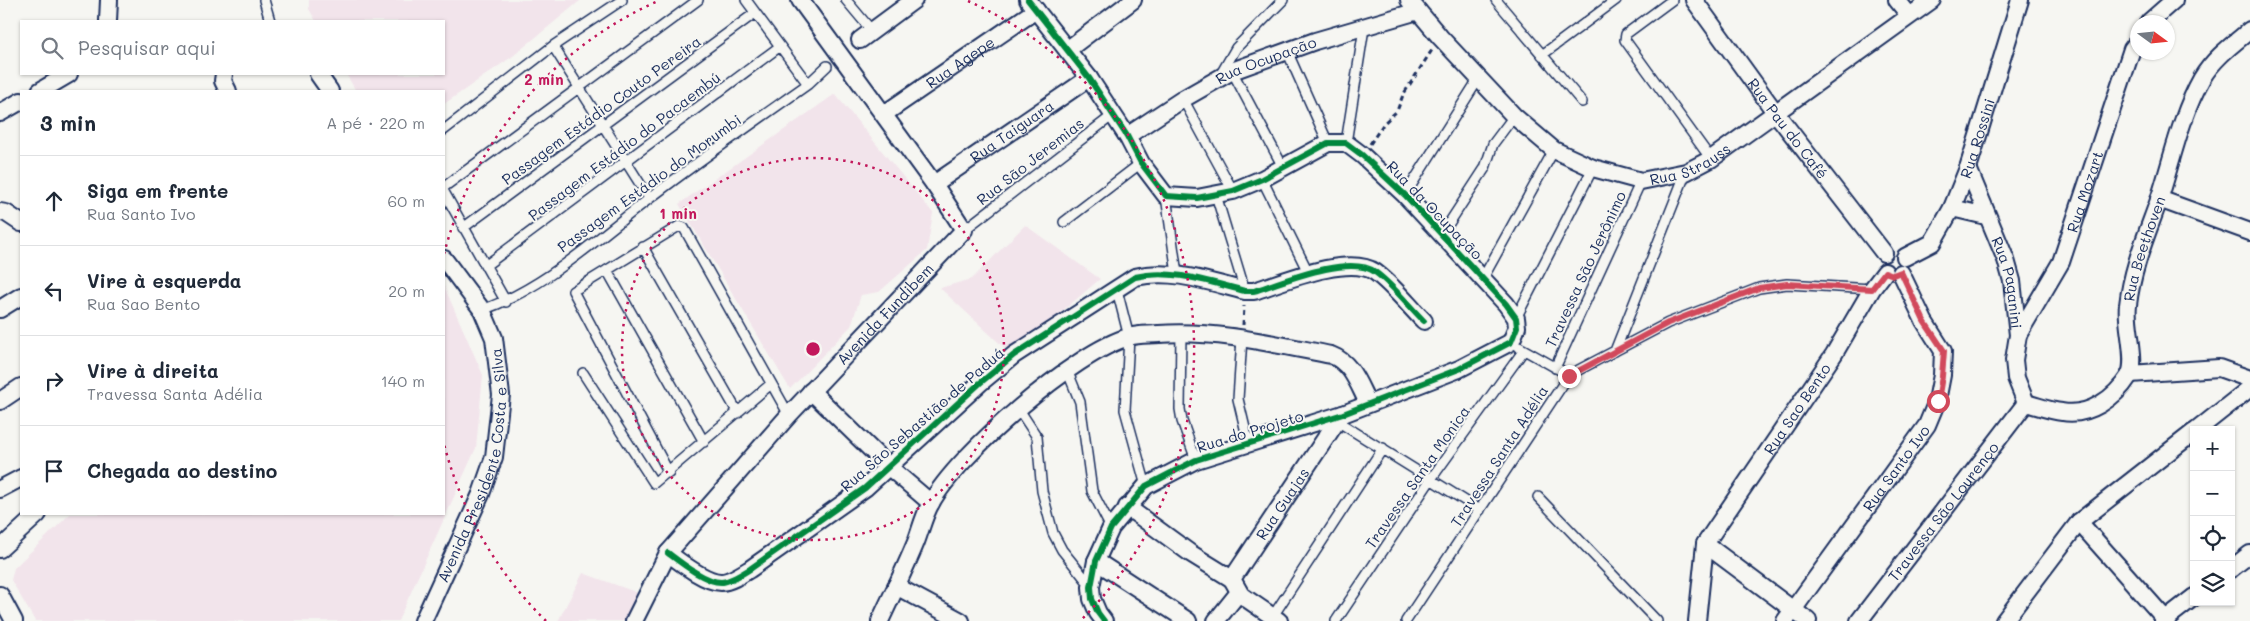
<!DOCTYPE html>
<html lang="pt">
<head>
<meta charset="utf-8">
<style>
	body { margin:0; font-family:Mali,sans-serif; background:#f2f2f3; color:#1f2937 }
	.controls { position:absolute; right:15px; bottom:15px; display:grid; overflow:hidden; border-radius:0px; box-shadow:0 1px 4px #0004 }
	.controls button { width:45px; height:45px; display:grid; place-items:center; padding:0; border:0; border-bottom:1px solid #e0e1e3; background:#fff; color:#1f2937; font:25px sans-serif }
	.compass { position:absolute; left:2130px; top:15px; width:45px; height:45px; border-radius:50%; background:#fff; box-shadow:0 1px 4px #0004; rotate:105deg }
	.stop { position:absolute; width:15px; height:15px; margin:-11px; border:4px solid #d1495b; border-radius:50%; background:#fff }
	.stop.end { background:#d1495b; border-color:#fff; box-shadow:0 1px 5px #0008 }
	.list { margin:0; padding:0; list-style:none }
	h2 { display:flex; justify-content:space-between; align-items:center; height:65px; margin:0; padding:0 20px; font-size:21px }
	h2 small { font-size:16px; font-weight:400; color:#747a83 }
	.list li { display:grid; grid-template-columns:32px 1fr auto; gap:15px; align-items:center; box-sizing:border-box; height:90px; padding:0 20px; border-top:1px solid #e0e1e3 }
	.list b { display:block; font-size:19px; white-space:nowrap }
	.list p { margin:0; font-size:16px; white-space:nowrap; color:#747a83 }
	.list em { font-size:16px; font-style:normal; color:#747a83 }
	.icon { flex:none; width:28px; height:28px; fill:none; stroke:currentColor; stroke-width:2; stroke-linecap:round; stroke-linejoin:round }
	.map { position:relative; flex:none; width:2250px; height:621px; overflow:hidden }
	.search { position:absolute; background:#fff; box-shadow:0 1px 4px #0004; left:20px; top:20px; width:425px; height:55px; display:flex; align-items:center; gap:12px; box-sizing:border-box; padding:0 18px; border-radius:0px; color:#747a83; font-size:19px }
	.panel { position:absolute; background:#fff; box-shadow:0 1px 4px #0004; left:20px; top:90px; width:425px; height:425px; border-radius:0px }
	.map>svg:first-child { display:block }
	.built { fill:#f2e4eb }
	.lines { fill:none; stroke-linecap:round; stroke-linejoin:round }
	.service-casing { stroke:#1b2f5e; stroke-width:12 }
	.minor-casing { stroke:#1b2f5e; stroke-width:20 }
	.path { stroke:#1b2f5e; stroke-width:3; stroke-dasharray:5 4; stroke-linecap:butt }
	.service { stroke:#f6f6f2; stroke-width:9 }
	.minor { stroke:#f6f6f2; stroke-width:16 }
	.cycleway-casing { stroke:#f6f6f2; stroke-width:9 }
	.cycleway { stroke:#00873e; stroke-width:6 }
	.route { stroke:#d1495b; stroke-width:6 }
	.ring { fill:none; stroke:#c2185b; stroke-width:2.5; stroke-dasharray:2.5 5 }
	.labels { text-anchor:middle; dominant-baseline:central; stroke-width:4; stroke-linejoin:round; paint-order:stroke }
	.street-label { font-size:15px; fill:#1b2f5e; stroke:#f6f6f2 }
	.centre { fill:#c2185b; stroke:#f6f6f2; stroke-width:2.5 }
	.ring-label { font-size:15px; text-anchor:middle; font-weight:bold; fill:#c2185b; stroke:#f6f6f2; stroke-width:4; stroke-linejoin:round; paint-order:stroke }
</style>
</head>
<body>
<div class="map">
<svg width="2250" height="621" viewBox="0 0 2250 621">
	<rect width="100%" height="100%" fill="#f6f6f2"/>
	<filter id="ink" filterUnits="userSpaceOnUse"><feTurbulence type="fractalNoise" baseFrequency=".02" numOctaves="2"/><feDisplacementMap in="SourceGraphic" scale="10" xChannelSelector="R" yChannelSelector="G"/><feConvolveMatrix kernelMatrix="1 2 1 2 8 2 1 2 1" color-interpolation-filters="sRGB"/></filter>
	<g filter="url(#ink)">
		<path class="built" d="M309 0H581L513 56 444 104V91H356L346 74H444V21H316L309 9Z
			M835 94 933 213 927 250 879 292 861 295 851 326 790 389 679 204Z
			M1025 225 1100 279 1039 331 1009 352 940 288 972 279Z
			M444 286 483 375 476 448 398 621H35L11 580 14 568 70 514H444Z
			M583 573 641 594 629 621H558Z"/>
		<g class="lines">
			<defs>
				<path id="service" d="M264 0 270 21
					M746 0 808 84
					M846 0 872 31
					M1496 0 1582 102
					M1672 0 1626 34 1625 40 1711 159
					M553 46 649 198
					M1287 51 1328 143
					M1542 55 1616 0
					M1232 71 1283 167
					M1221 74 1236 48 1283 0
					M1183 99 1233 191
					M444 130 553 46 622 0
					M1346 143 1364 28
					M1262 179 1309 274
					M444 187 698 0
					M444 192 506 302
					M1216 195 1245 291
					M1405 195 1479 78
					M1166 196 1177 274
					M1064 222 1141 163
					M463 228 755 13
					M964 230 1113 115
					M1442 234 1485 168 1493 144 1514 116
					M643 247 738 413
					M485 266 779 47
					M607 270 704 442
					M1483 278 1554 150
					M1117 290 1129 337 1125 410 1146 486
					M482 310C543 289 594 241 645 202 698 161 753 123 808 84L827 66
					M1516 318 1593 168
					M1181 333 1180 409 1182 421 1196 460
					M1242 338 1238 399 1249 445
					M1519 347 1569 375
					M1615 351 1686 172
					M1555 368 1641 181
					M1067 370 1080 402 1092 491 1111 528
					M583 373 654 483 771 384
					M1018 408 1037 437 1042 491 1053 533 1062 550 1091 586
					M1337 421 1480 510
					M669 473 573 291 679 226 684 228 789 415
					M1538 497 1657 621
					M1273 616 1383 448
					M1336 621 1431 479 1524 350
					M1406 621 1569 375 1668 323 1759 288 1787 284 1872 289"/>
				<g id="minor">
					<path d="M1028 0 1089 78 1127 136 1141 163 1166 196 1197 198 1233 191 1262 179 1328 143H1346L1362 155 1405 195 1506 304 1516 318 1517 327 1511 342 1459 369 1343 414 1196 460 1146 486 1111 528 1096 561 1091 587 1092 599 1098 613 1104 621"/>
					<path id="s1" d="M1409 0 1440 37 1514 116 1554 150 1593 168 1641 181 1686 172 1711 159 1932 0"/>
					<path id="s2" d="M1694 0 1775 112 1884 253"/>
					<path d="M1897 0 1909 15"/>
					<path d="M108 21 109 0"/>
					<path d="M2149 22 2174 0"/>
					<path d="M860 40 914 0"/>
					<path d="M1067 50 1133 0"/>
					<path d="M224 74 223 81 228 91"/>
					<path d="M318 74 330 91"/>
					<path d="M40 91 69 74"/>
					<path d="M0 113 21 101"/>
					<path id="s3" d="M884 114 1036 10"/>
					<path id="s4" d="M1127 136 1183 99 1232 71 1315 41 1418 11"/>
					<path id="s5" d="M1968 168 2006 260 2012 281 2018 335 2014 360 2016 378 2026 403"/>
					<path id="s6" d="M934 184 1089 78"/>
					<path d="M2159 199 2250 232"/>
					<path d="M1952 208 1986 216"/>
					<path d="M0 212 6 213 21 223"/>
					<path id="s7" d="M1905 257 1932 243 1952 208 1968 168 2020 0"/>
					<path d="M0 309 21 296"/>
					<path id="s8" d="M2018 335 2061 262 2132 49 2138 41"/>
					<path d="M2130 374 2219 368 2250 379"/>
					<path d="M811 391 889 467 931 503"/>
					<path d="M0 401 21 387"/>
					<path id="s9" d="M2026 403C2038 406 2050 411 2062 412 2089 417 2115 398 2129 376 2138 361 2125 324 2128 305 2132 268 2147 234 2159 200 2172 160 2181 115 2202 78 2214 58 2232 45 2250 30"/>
					<path d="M2197 430 2250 388"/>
					<path d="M0 489 21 478"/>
					<path d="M1127 507 1190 553 1232 579"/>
					<path d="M2079 522 2167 621"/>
					<path d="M1705 544 1808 621"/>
					<path d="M0 549 38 514"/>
					<path d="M668 553C680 562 705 582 721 582 730 582 742 574 750 569L865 488 980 383 1014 355 1135 277C1171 268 1209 282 1245 291H1254C1282 282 1349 254 1375 272 1393 285 1408 305 1424 321"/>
					<path d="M1096 561 1188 621"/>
					<path d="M2231 569 2250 554"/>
					<path d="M896 586 961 621"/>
					<path d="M0 595 14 621"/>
					<path id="s10" d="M1241 595 1232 579 1337 421 1343 414"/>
					<path id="s11" d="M423 621 481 494 494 457 501 395 494 338 482 310 444 259"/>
					<path id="s12" d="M634 621 668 553 789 415 964 230 934 184 800 0"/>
					<path d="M880 621C892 595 905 569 916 542 921 529 924 515 931 503 957 455 1076 351 1129 337 1138 334 1149 335 1159 334 1217 330 1274 344 1331 355 1352 363 1358 384 1368 403"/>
					<path d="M1216 621 1236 596 1241 595 1279 621"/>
					<path id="s13" d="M1697 621 1705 544 1834 354 1872 289 1885 272"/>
					<path id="s14" d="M1785 621 1927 425 1937 401 1942 375 1943 351 1924 321 1901 273"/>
					<path id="s15" d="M1859 621 2026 403"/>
					<path d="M2004 621 2079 522 2194 432"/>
					<path d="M2163 621 2194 597"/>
				</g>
			</defs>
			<use href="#service" class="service-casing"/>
			<use href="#minor" class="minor-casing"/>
			<path class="path" d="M1370 144 1384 123 1397 111 1403 95 1432 50
				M1243 325 1244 306"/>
			<use href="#service" class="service"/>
			<use href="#minor" class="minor"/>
			<defs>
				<path id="cycleway" d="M1028 0 1089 78 1127 136 1141 163 1166 196 1197 198 1233 191 1262 179 1328 143H1346L1362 155 1405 195 1506 304 1516 318 1517 327 1511 342 1459 369 1343 414 1196 460 1146 486 1111 528 1096 561 1091 587 1092 599 1098 613 1104 621
					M668 553C680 562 705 582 721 582 730 582 742 574 750 569L865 488 980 383 1014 355 1135 277C1171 268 1209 282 1245 291H1254C1282 282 1349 254 1375 272 1393 285 1408 305 1424 321"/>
			</defs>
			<use href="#cycleway" class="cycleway-casing"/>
			<use href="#cycleway" class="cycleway"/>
		</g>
	</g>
	<g class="lines" filter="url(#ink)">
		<path class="route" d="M1569 376 1668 323 1759 288 1787 284 1872 289 1885 272 1893 275 1901 272 1924 321 1944 351 1942 376 1938 401"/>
	</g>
	<g class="ring">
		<circle cx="813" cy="349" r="191"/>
		<path d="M546 621A381 381 0 0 1 444 444M444 254A381 381 0 0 1 658 1M968 1A381 381 0 0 1 1080 621"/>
	</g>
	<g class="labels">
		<g class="street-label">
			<text stroke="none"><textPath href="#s4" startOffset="159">Rua Ocupação</textPath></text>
			<text stroke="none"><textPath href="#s3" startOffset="92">Rua Agepe</textPath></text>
			<text transform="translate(601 110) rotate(-36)">Passagem Estádio Couto Pereira</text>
			<text stroke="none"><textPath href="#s2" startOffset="159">Rua Pau do Café</textPath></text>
			<text stroke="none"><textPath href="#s6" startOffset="94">Rua Taiguara</textPath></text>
			<text stroke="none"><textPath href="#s7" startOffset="145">Rua Rossini</textPath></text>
			<text transform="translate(624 146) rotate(-37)">Passagem Estádio do Pacaembú</text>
			<text transform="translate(1030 161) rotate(-38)">Rua São Jeremias</text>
			<text stroke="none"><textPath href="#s1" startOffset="354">Rua Strauss</textPath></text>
			<text transform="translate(649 183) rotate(-36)">Passagem Estádio do Morumbi</text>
			<text stroke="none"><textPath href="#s8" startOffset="159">Rua Mozart</textPath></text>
			<text transform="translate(1435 210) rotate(46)">Rua da Ocupação</text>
			<text stroke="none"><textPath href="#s9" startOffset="248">Rua Beethoven</textPath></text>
			<text transform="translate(1585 269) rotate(-65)">Travessa São Jerônimo</text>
			<text stroke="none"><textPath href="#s5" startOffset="122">Rua Paganini</textPath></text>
			<text stroke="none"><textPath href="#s12" startOffset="399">Avenida Fundibem</textPath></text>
			<text stroke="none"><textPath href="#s13" startOffset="241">Rua Sao Bento</textPath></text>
			<text transform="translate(922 419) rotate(-41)">Rua São Sebastião de Paduá</text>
			<text transform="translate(1250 431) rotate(-17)">Rua do Projeto</text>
			<text transform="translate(1499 456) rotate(-57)">Travessa Santa Adélia</text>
			<text stroke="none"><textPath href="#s11" startOffset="166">Avenida Presidente Costa e Silva</textPath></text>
			<text stroke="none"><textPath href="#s14" startOffset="189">Rua Santo Ivo</textPath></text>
			<text transform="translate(1417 477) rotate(-55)">Travessa Santa Monica</text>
			<text stroke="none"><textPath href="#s10" startOffset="109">Rua Guajas</textPath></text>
			<text stroke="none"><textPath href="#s15" startOffset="138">Travessa São Lourenço</textPath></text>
		</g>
	</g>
	<circle cx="813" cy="349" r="8" class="centre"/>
	<g class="ring-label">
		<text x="544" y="85">2 min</text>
		<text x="678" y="219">1 min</text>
	</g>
</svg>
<div class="controls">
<button>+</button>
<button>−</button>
<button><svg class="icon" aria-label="locate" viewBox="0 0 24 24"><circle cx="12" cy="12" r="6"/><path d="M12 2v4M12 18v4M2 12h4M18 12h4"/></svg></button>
<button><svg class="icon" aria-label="layers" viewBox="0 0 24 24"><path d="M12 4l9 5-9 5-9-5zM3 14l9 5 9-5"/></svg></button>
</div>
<svg class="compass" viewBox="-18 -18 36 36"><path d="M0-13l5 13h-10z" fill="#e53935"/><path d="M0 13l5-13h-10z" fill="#747a83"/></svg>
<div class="stop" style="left:1938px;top:401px"></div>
<div class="stop end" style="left:1569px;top:376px"></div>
<div class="search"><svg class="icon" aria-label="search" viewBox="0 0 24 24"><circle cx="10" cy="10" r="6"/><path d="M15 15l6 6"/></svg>Pesquisar aqui</div>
<section class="panel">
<h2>3 min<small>A pé · 220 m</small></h2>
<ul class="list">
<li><svg class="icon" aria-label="ahead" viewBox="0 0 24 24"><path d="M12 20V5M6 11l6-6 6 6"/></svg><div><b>Siga em frente</b><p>Rua Santo Ivo</p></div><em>60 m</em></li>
<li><svg class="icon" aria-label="left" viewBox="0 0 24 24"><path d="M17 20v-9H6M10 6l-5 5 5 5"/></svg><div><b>Vire à esquerda</b><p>Rua Sao Bento</p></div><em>20 m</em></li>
<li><svg class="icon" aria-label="right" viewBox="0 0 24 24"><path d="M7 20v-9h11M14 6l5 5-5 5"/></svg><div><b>Vire à direita</b><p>Travessa Santa Adélia</p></div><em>140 m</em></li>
<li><svg class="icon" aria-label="arrive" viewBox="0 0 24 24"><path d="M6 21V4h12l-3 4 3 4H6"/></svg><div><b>Chegada ao destino</b></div></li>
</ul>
</section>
</div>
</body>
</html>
